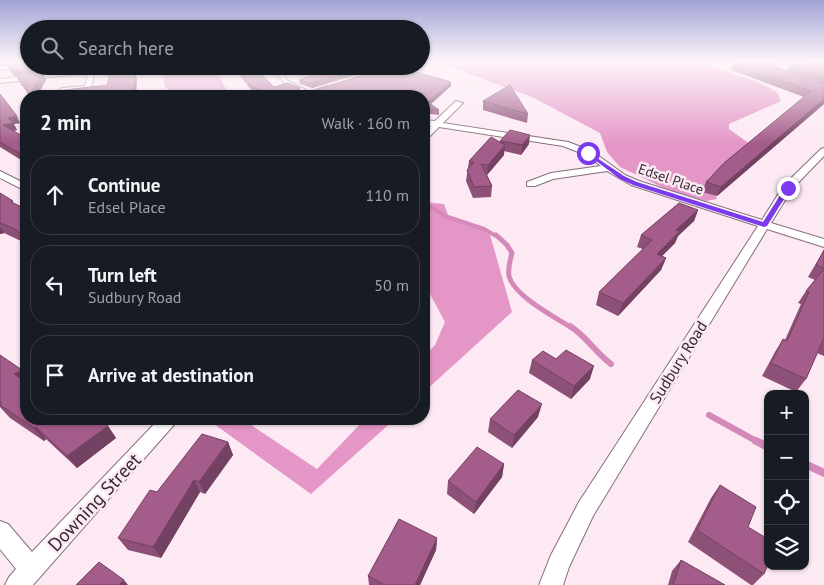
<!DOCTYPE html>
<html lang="en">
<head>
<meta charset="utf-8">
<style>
	body { margin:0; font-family:"PT Sans",sans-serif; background:#20242c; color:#f1f3f6 }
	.controls { position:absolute; right:15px; bottom:15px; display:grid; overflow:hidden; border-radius:10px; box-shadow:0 1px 4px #0004 }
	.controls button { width:45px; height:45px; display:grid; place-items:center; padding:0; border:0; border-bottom:1px solid #363941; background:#171b24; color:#f1f3f6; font:25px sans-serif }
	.stop { position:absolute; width:15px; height:15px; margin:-11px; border:4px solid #7c3aed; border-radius:50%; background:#fff }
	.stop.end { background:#7c3aed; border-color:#fff; box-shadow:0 1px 5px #0008 }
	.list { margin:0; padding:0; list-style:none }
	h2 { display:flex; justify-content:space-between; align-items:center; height:65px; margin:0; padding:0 20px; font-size:21px }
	h2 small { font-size:16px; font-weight:400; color:#9ea1a6 }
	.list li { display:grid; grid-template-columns:32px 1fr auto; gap:15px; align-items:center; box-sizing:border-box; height:80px; margin:0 10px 10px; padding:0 10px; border:1px solid #363941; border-radius:20px }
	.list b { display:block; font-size:19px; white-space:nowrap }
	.list p { margin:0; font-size:16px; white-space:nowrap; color:#9ea1a6 }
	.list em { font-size:16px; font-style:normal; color:#9ea1a6 }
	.icon { flex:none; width:28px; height:28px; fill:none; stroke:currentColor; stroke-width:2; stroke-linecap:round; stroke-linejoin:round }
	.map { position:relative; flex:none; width:824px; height:585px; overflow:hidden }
	.search { position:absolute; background:#171b24; box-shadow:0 1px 4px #0004; left:20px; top:20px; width:410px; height:55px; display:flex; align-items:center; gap:12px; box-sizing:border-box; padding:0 18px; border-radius:28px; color:#9ea1a6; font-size:19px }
	.panel { position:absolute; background:#171b24; box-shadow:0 1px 4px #0004; left:20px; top:90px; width:410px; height:335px; border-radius:20px }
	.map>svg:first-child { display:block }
	.forest { fill:#e497c7 }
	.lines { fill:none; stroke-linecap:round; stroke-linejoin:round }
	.stream-far4 { stroke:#d589b9; stroke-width:2.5 }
	.stream-far3 { stroke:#d589b9; stroke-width:4 }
	.stream-far2 { stroke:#d589b9; stroke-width:5 }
	.stream-far1 { stroke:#d589b9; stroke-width:6 }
	.stream { stroke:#d589b9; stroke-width:8 }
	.minor-casing { stroke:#856f7c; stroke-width:2 }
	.minor { fill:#fff; fill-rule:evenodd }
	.wall { fill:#8d5077 }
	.shaded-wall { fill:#734161 }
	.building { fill:#a45d8a; stroke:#734161 }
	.route { fill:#7c3aed }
	.labels { text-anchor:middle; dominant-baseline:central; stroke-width:5; stroke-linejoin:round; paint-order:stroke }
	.far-street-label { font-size:14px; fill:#342b30; stroke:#fce9f4 }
	.street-label { font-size:16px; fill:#342b30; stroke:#fce9f4 }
	.near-street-label { font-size:19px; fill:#342b30; stroke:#fce9f4 }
</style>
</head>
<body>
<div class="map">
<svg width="824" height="585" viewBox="0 0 824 585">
	<rect width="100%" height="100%" fill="#fce9f4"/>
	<path class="forest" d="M434 61H694L758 82 777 92 781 101 729 124V129L757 149 726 163 708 179 717 199 706 201 668 190 620 167 607 152 600 133 532 97Z
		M163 66H215L229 96H173L164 85Z
		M424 202 444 204 449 218 489 231 512 312 424 392V356L435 345 445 322 424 283Z
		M207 419H242L317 469 365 419H395L311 494Z"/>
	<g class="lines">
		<path class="stream-far4" d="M213 66 218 70 217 78 228 96"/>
		<path class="stream-far3" d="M424 203 445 216 484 229 498 237"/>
		<path class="stream-far2" d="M496 235 507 245 512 253C510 260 508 269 509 276 514 296 555 317 572 328"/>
		<path class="stream-far1" d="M570 326C587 337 595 352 611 364
			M709 415 758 442"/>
		<path class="stream" d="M756 441 768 447
			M805 464 824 473"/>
		<defs>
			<path id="minor" d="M29 64 31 67 0 70V66Z
				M824 64V68L764 70 761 68 764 66Z
				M270 66H276L288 81 306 90C294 97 277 75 270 66Z
				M92 69 95 71 91 88 88 90 62 92 59 90 62 88 85 86 88 73 0 83V79Z
				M327 86 330 88 329 89 308 96H297Z
				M456 101 463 103 443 123 568 142 592 151 625 175 639 181 762 220 784 185 821 149 824 148V156L792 189 771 223 824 239V247L767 229 593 516 569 567 563 585H539L551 555 579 502 758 226 631 185 607 171 553 179 535 186H527V182L551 173 601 166 586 155 563 146 439 127 429 137H424V133L431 126 424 124V120L435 121Z
				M0 171 26 184V191L0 178Z
				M159 419H179L33 585H5L9 577 16 569 0 549V521L8 524 32 552Z"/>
		</defs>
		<use href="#minor" class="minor-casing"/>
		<use href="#minor" class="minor"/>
	</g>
	<path class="wall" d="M738 61H824V63L769 64 787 70 790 65 824 63V104L717 196 702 192 706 182 804 97 731 70 733 63Z
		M7 65 29 66H106L43 73 46 80 37 96H30L20 83 16 75 14 76 10 71Z
		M300 66H413L403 68 451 82V86L431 104 439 110V115L424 113V96H310L309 92 383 69 379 68 312 88 300 84 299 80 316 74 300 69Z
		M237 69 274 87 300 92 302 96H263L252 91 238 73Z
		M0 94 20 123 14 124 17 130 13 131 26 138V163L0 147Z
		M483 101 528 114 527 123 483 110Z
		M500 141 529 144 521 155 504 151V155L487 175 492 186 491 197 473 198 466 181 469 161 500 142Z
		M0 193 15 204 26 209V245L21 241 4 233 1 234H0Z
		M698 210 694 221 678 236 675 243 662 256 666 258 661 270 618 316 596 305 599 292 643 249 637 247 641 235Z
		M824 250V356L817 353 806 379 796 392 762 376 775 352 783 339 785 340 801 304 798 303 806 291 815 280 808 277Z
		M0 355 22 370 26 376V419L108 426 116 438 77 468 46 439 44 441 10 418 0 407Z
		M532 360 590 379 571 399 529 373Z
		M538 417 512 448 488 432 490 419Z
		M228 442 233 455 205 494 200 492 161 558 128 550 118 538 157 492Z
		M504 464 502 477 474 514 447 494 448 481Z
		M720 485 764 574 753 585H751L688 542 711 498Z
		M437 538 436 550 420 585H369L368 576Z
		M681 560 725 585H668L672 571Z"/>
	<path class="shaded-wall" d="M3 61H28L29 62 5 64Z
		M46 66H106L43 73 46 80 37 96H32L30 93 43 73 14 76 11 70Z
		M126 66H131L123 80 121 74Z
		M371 66H379V68L312 88 311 83Z
		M394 66H413L394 70Z
		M135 73 137 79 136 96H134Z
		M451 82V86L427 107 428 102Z
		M300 88V93L296 95V90Z
		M824 99V104L717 196 721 187Z
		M17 116 20 123 14 124 17 130 7 132 3 125 8 118Z
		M530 135 529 144 521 155 522 145Z
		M505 145 504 155 487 175 488 165Z
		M698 210 694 221 678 236 675 243 652 266 657 254 676 230Z
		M0 227 4 233 1 234 0 233Z
		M666 258 661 270 618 316 623 303Z
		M594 366 590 379 571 399 574 386Z
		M22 370 26 376V385L14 374Z
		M542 404 538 417 512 448 514 435Z
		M108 426 116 438 77 468 67 456Z
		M36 427 46 439 44 441 34 428Z
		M228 442 233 455 205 494 199 482Z
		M504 464 502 477 474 514 476 502Z
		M194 480 200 492 161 558 153 547Z
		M437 538 436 550 420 585H415Z
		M124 580 128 585H119Z"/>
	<path class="building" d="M738 61H760L824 84V99L721 187 706 182 724 163 811 91 733 63Z
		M29 63V66H46L11 70 7 65Z
		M824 63V77L790 65Z
		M112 66H126L121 74 135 73 134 96H143H48L47 92 107 85Z
		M304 66H371L311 83 299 80 323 72Z
		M386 66H396L451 82 428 102 439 110 424 108V96H342L309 92 385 68Z
		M254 67 274 87 288 83 300 88 296 90V93L302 92 301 96H274L251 86 237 69Z
		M43 72 30 93 16 75Z
		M510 85 528 114 483 101Z
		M0 94 17 116 8 118 13 123 3 125 26 138V157L0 142Z
		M510 130 530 135 522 145 500 141Z
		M491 137 505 145 488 165 481 164 492 186 474 187 467 170 474 162 469 161Z
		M0 193 13 201 11 202 26 209V238L15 229 0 223Z
		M679 203 698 210 676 230 680 231 657 254 666 258 623 303 599 292 652 240 641 235Z
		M824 250V268L816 265Z
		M824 269V340H823L806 379 771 363 783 339 787 341 809 292 806 291Z
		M566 350 594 366 574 386 532 360 543 351 556 359Z
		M0 355 22 370 14 374 26 382V419H100L108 426 67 456 36 427 34 428 0 405V404L2 403 0 401Z
		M518 390 542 404 514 435 490 419Z
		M202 434 228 442 199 482 194 480 153 547 118 538 150 490 157 492Z
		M477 447 504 464 476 502 448 481Z
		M720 485 756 507 748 527 768 539V564L764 574 697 530Z
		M399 519 437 538 415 585H385L368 576Z
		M681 560 725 585H673Z
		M99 562 124 580 119 585H76Z"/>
	<linearGradient id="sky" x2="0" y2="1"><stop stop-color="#a0a3d5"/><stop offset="0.43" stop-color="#fef5fa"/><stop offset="1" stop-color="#fef5fa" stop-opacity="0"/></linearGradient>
	<rect width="824" height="143" fill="url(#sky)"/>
	<path class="route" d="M588 152 624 176 637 182 763 222 786 186 791 188 767 226 764 227 633 185 620 179 587 154Z"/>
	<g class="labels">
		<g class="far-street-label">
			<text transform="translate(671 179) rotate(19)">Edsel Place</text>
		</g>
		<g class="street-label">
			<text transform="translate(678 362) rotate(-58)">Sudbury Road</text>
		</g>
		<g class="near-street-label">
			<text transform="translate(94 502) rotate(-47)">Downing Street</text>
		</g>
	</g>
</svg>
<div class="controls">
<button>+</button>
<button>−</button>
<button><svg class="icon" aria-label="locate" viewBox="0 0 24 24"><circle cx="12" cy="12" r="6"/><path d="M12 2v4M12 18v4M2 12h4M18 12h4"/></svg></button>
<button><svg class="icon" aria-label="layers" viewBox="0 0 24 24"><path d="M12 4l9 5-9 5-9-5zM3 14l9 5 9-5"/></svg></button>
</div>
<div class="stop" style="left:588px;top:153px"></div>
<div class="stop end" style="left:788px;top:188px"></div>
<div class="search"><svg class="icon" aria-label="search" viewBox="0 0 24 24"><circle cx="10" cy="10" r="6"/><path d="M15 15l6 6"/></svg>Search here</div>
<section class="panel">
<h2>2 min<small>Walk · 160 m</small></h2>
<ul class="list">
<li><svg class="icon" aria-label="ahead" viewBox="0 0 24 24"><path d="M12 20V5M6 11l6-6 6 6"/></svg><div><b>Continue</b><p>Edsel Place</p></div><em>110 m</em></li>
<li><svg class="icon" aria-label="left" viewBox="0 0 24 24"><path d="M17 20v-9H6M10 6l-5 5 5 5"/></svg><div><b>Turn left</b><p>Sudbury Road</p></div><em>50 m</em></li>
<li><svg class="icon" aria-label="arrive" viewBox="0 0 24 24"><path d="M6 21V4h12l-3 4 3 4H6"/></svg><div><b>Arrive at destination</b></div></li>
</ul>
</section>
</div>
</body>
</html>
